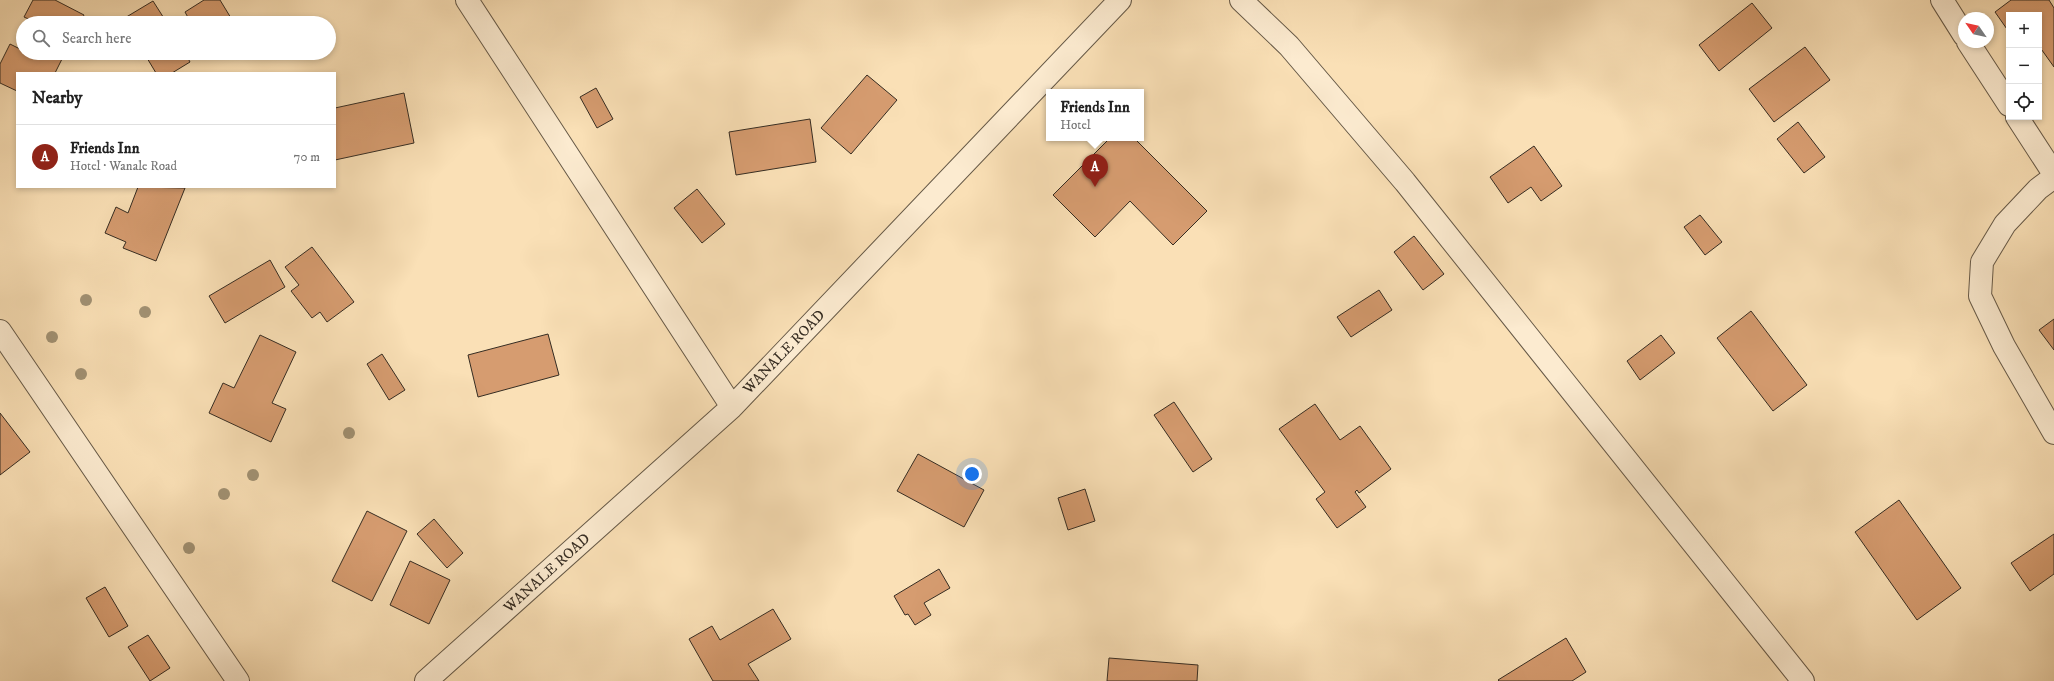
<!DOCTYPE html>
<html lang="en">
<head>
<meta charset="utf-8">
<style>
	body { margin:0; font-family:"IM FELL DW Pica",serif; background:#f6f6f6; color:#222 }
	.controls { position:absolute; right:12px; top:12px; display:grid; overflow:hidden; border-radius:0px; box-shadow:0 2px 6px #0003 }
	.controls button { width:36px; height:36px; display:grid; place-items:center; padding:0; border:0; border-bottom:1px solid #e0e0e0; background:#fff; color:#222; font:20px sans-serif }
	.compass { position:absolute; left:1958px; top:12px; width:36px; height:36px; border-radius:50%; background:#fff; box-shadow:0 2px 6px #0003; rotate:304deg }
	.you { position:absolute; left:972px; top:474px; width:14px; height:14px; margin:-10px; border:3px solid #fff; border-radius:50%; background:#1a73e8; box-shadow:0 0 0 6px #1a73e833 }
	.badge { display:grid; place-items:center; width:26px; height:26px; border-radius:50%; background:#8f2418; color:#fff; font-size:13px; font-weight:700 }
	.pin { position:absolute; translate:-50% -33px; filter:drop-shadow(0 1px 2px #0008) }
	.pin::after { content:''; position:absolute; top:21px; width:14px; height:12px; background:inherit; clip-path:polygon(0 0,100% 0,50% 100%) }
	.popup { position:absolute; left:1046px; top:89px; width:98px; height:52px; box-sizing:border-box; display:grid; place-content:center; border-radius:0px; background:#fff; filter:drop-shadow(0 1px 3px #0005); font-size:13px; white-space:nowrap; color:#767676 }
	.popup b { font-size:15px; color:#222 }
	.popup::after { content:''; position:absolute; left:50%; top:100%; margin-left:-8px; border:8px solid transparent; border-top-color:#fff }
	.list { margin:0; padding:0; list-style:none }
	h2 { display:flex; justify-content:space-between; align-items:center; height:52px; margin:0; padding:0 16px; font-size:17px }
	h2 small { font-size:13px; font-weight:400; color:#767676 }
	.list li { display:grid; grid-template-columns:26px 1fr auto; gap:12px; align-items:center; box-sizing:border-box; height:64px; padding:0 16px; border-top:1px solid #e0e0e0 }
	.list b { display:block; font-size:15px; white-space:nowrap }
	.list p { margin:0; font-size:13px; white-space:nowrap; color:#767676 }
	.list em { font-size:13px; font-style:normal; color:#767676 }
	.icon { flex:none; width:22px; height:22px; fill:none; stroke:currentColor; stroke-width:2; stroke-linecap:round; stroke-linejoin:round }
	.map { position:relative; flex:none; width:2054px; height:681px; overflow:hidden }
	.search { position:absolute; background:#fff; box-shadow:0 2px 6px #0003; left:16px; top:16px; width:320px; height:44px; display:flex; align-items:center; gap:10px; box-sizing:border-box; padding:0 14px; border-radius:22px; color:#767676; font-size:15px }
	.panel { position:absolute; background:#fff; box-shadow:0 2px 6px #0003; left:16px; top:72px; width:320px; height:116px; border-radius:0px }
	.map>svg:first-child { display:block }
	.building { fill:#d69c70; stroke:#352c22 }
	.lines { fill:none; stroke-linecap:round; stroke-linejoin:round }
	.minor-casing { stroke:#665947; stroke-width:24 }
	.minor { stroke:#fcebd0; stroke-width:22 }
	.tree { fill:#a19173 }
	.labels { text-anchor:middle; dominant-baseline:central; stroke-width:3; stroke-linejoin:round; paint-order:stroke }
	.street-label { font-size:15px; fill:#352c22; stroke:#fcebd0 }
</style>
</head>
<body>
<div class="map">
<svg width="2054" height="681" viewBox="0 0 2054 681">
	<rect width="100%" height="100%" fill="#fae0b6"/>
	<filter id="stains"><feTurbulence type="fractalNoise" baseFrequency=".005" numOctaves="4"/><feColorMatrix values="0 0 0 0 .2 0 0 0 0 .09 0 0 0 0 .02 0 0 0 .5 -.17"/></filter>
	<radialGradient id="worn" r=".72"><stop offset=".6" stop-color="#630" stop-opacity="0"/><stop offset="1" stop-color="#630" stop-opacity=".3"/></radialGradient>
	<path class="building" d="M33 0H55L84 15 80 23H32L33 21 24 17Z
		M204 0H220L234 23H191L185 12Z
		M2011 0H2049L2054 8V67L2039 46V15H2009V32L1995 12Z
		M153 1 167 23H125L123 19Z
		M1752 3 1772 28 1719 71 1699 45Z
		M23 42V53H65L55 73H17V91L0 83V64L10 44 20 49Z
		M1805 47 1830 80 1774 122 1749 89Z
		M144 53H185L190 62 172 73H156Z
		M867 75 897 100 851 154 821 128Z
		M596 88 613 119 597 128 580 97Z
		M404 93 414 143 335 160V108Z
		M810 119 816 162 736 175 729 132Z
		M1798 122 1825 157 1804 173 1777 139Z
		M1110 138H1134L1207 211 1173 245 1130 201 1095 237 1053 195Z
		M1534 146 1562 186 1541 201 1531 187 1508 203 1490 177Z
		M138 187 185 188 156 261 123 248 126 242 105 233 116 207 128 213Z
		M697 189 725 224 702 243 674 208Z
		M1700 215 1722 242 1705 255 1684 227Z
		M1414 236 1444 274 1423 290 1394 252Z
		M312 247 354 302 327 322 320 312 312 318 291 291 299 285 285 267Z
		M270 260 285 287 225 323 209 296Z
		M1379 290 1392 310 1351 337 1337 317Z
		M1751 311 1807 385 1773 411 1717 338Z
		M2054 319V350L2039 330Z
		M548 334 559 375 478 397 468 355Z
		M260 335 296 352 272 403 286 409 271 442 209 413 223 383 234 388Z
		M1661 335 1675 353 1640 380 1627 361Z
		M382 354 405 390 389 400 367 364Z
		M1174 402 1212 459 1193 472 1154 415Z
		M1315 404 1340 440 1360 426 1391 469 1359 493 1357 490 1355 492 1366 507 1337 528 1316 499 1325 492 1279 429Z
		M0 413 30 452 0 475Z
		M918 454 984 490 964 527 897 491Z
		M1085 489 1095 521 1068 530 1058 498Z
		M1899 500 1961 588 1917 620 1855 532Z
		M367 511 407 531 372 601 332 581Z
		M434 519 463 553 447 568 417 534Z
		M2054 534V574L2030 591 2011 563Z
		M410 561 450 580 429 624 390 605Z
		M939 569 950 588 924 603 931 615 915 625 908 614 905 615 894 596Z
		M105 587 128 626 109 637 86 598Z
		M773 609 791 639 748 664 759 681H713L689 639 712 626 720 640Z
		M148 635 170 668 150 681 128 647Z
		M1566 638 1586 672 1572 681H1499L1498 680Z
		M1109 658 1198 665 1197 681H1107Z"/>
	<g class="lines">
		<defs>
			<path id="minor" d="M467 0 732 407
				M1241 0 1289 46 1405 182 1803 681
				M1942 0 1964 35
				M1968 42 2009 105
				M2017 117 2054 174
				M2054 177 2038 189 2005 224 1982 262 1980 296 2004 346 2054 433
				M0 331 238 681
				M426 681 732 407 1120 0"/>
		</defs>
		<use href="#minor" class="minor-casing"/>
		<use href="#minor" class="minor"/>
	</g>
	<g class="tree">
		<circle cx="86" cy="300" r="6"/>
		<circle cx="145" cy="312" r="6"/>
		<circle cx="52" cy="337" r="6"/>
		<circle cx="81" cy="374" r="6"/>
		<circle cx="349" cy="433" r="6"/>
		<circle cx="253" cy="475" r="6"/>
		<circle cx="224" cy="494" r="6"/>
		<circle cx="189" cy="548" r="6"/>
	</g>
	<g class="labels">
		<g class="street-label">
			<text transform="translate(784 352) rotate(-46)">WANALE ROAD</text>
			<text transform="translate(547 573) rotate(-42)">WANALE ROAD</text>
		</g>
	</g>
	<rect width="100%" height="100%" filter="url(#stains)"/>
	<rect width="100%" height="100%" fill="url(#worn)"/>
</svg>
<div class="controls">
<button>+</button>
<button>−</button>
<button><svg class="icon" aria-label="locate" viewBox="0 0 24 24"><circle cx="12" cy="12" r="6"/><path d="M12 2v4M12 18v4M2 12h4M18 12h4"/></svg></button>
</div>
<svg class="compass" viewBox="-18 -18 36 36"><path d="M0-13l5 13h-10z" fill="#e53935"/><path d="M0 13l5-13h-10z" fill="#767676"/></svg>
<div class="you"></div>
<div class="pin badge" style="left:1095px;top:187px">A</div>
<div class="popup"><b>Friends Inn</b>Hotel</div>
<div class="search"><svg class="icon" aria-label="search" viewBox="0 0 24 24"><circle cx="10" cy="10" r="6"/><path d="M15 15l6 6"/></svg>Search here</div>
<section class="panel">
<h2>Nearby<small></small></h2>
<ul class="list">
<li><span class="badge">A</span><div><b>Friends Inn</b><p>Hotel · Wanale Road</p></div><em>70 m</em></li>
</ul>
</section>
</div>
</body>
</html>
